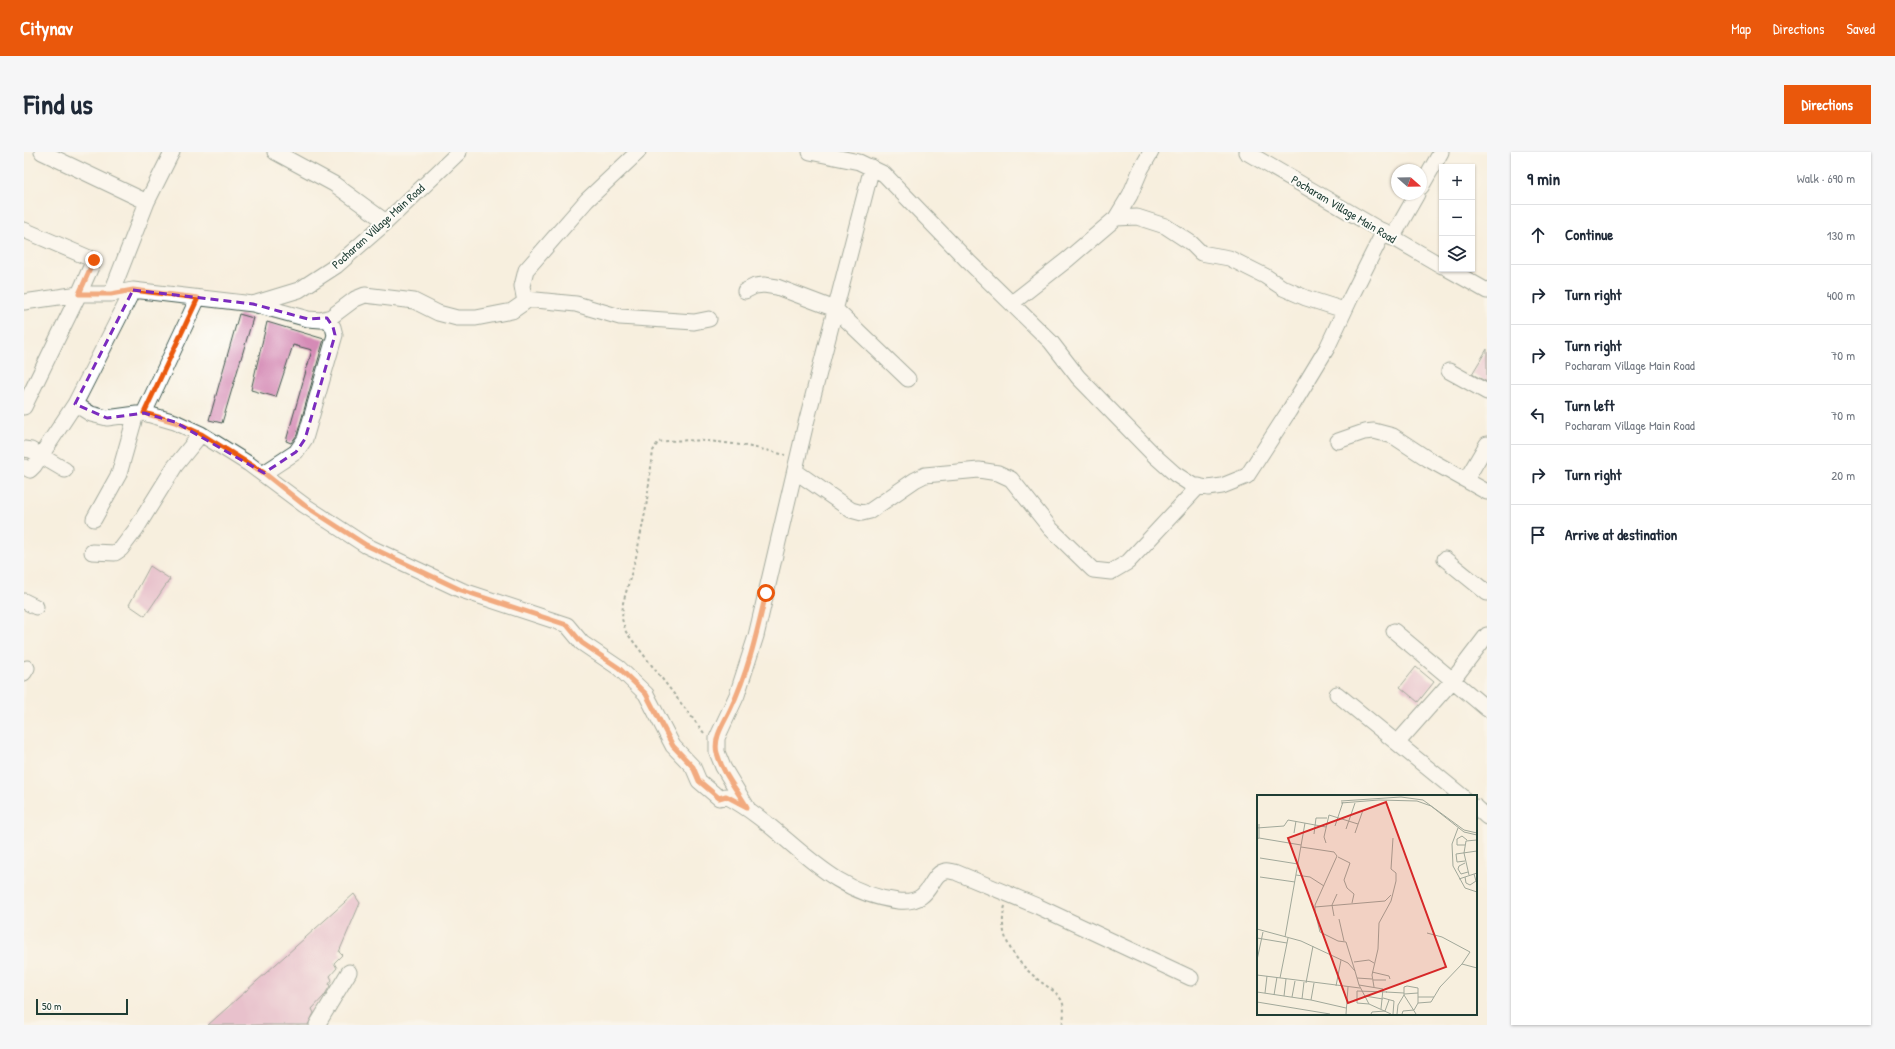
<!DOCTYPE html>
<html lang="en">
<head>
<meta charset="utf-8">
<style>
	body { margin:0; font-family:"Patrick Hand",sans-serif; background:#f6f6f7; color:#1f2937 }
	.controls { position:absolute; right:12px; top:12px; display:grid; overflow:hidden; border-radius:0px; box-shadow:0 1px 3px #0004 }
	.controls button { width:36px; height:36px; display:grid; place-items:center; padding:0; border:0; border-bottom:1px solid #e0e1e3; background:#fff; color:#1f2937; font:20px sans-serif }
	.compass { position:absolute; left:1367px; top:12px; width:36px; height:36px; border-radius:50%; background:#fff; box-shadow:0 1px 3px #0004; rotate:110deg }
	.scale { position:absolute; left:12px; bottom:10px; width:92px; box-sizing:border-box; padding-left:4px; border:2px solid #1f3d34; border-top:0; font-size:11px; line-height:14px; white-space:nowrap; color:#1f3d34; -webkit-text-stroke:3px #fdfcf7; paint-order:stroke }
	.stop { position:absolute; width:12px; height:12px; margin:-9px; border:3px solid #ea580c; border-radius:50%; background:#fff }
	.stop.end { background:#ea580c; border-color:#fff; box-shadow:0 1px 4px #0008 }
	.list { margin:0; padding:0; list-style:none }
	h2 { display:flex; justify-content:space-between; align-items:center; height:52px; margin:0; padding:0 16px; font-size:17px }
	h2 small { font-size:13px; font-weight:400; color:#747a83 }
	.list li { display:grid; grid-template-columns:26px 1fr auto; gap:12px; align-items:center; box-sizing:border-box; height:60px; padding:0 16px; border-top:1px solid #e0e1e3 }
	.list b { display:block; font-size:15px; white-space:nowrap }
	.list p { margin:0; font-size:13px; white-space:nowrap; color:#747a83 }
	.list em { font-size:13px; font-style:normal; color:#747a83 }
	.icon { flex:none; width:22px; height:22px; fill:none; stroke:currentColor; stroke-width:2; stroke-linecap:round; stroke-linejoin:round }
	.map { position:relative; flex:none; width:1463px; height:873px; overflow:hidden; border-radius:0px }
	header { display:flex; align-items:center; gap:24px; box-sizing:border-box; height:56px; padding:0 20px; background:#ea580c; color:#fff }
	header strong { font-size:19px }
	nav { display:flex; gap:22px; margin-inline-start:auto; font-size:14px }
	.intro { display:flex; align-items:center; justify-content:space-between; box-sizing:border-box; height:96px; padding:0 24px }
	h1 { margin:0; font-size:28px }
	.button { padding:10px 18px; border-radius:0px; background:#ea580c; color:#fff; font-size:14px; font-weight:700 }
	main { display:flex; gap:24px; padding:0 24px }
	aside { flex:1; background:#fff; border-radius:0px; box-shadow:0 1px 3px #0004 }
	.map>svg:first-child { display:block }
	.building { fill:#d58bb6 }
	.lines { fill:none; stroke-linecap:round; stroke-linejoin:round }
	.minor-casing { stroke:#3f584e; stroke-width:17 }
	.path { stroke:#3f584e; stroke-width:2; stroke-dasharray:3 3; stroke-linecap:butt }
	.minor { stroke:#fff; stroke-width:15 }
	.route { stroke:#ea580c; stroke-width:5 }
	.marked { fill:none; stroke:#7b2cbf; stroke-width:3; stroke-dasharray:8 5; stroke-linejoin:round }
	.labels { text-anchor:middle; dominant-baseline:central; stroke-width:4; stroke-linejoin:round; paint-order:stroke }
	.street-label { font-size:12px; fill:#1f3d34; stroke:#fdfcf7 }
	.inset-road { fill:none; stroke:#a1a89a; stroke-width:1 }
	.view { fill:#d62828; fill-opacity:0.15; stroke:#d62828; stroke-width:2 }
	.inset-edge { fill:none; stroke:#1f3d34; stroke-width:2 }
</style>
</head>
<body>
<header>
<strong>Citynav</strong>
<nav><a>Map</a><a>Directions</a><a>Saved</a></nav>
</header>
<div class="intro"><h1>Find us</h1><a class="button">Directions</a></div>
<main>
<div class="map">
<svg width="1463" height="873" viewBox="0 0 1463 873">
	<rect width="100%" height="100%" fill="#fdfcf7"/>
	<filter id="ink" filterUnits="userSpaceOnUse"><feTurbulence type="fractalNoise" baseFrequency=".025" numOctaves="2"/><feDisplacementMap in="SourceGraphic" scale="8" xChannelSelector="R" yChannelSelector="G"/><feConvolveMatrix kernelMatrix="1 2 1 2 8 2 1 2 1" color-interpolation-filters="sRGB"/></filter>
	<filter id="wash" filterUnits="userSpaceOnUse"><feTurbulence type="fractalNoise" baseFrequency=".012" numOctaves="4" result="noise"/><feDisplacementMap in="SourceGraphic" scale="16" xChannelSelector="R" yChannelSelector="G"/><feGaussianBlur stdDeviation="0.9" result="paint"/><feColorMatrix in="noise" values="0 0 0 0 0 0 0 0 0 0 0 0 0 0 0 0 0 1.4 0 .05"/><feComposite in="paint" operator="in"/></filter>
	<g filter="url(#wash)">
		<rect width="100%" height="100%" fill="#f7efde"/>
		<g id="blocks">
			<path class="building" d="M215 162 229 166 198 271 185 268Z
				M243 170 300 187 273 283 267 291 262 289 288 198 269 193 252 245 227 238Z
				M1463 197V230L1448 222Z
				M126 414 146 427 121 464 105 453Z
				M1392 515 1410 530 1394 550 1376 535Z
				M330 742 336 751 315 800 318 803 310 811 313 816 306 824 308 828 305 832 306 834 300 844 288 857 290 861 284 873H184Z"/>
		</g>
	</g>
	<g filter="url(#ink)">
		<use href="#blocks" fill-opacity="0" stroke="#3f584e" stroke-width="1"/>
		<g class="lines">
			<defs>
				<path id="minor" d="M18 0 123 50
					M251 0 310 32 362 70
					M786 0 835 10 860 22 944 109 1027 190 1054 225 1132 305 1151 322 1168 333 1184 336 1198 334 1223 324 1265 259 1303 196 1326 147 1360 79
					M1222 0 1418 114
					M1397 35 1417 0
					M1092 66 1113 65 1141 74 1167 91 1177 101 1205 106 1241 124 1259 136 1282 146 1320 158
					M0 78 70 108 55 142 0 255
					M1368 86 1393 42
					M1424 117 1463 139
					M721 139 731 134 740 133 753 135 811 157 884 227
					M87 142 123 50 148 0
					M502 147 552 152 596 165 670 170 685 167
					M0 150 55 142H87L109 138 229 152 275 138 312 114 359 73 435 0
					M988 151 1044 107 1092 66 1106 43 1117 17 1127 0
					M229 152 284 167 297 168 307 165 331 147 341 143 390 149 414 161 433 166H452L488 159 501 150 498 134 502 118 563 48 614 0
					M1425 219 1463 240
					M51 252 67 262 83 266 120 261 151 270 177 282 225 312 280 353 341 393 437 438 543 473 558 491 595 516 622 542 649 594 669 615 675 629 695 646 702 644C765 677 797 739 874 749 910 753 904 721 922 719 924 718 928 720 931 720L1013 754 1167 826
					M120 261 174 146
					M1314 289 1340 280 1350 279 1369 284 1404 307 1463 340
					M0 297 7 298 41 318
					M0 315 6 318 10 314 51 252 109 138
					M771 319 827 358 838 361 846 359 891 328 901 323 955 318 974 321 987 327 1027 377 1069 418 1087 420 1104 410 1175 334
					M240 321 272 300 281 287 311 183 309 175 303 166
					M1442 328 1463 292
					M70 367 95 322 112 262
					M68 400 91 401 97 397 112 377 151 314 177 282
					M1421 407 1463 441
					M0 449 12 455
					M1370 479 1463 557
					M0 521 3 516
					M1313 542 1438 644
					M1374 590 1428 529 1463 483
					M723 655 699 615 693 600V586L713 543 732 484 781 275 848 15
					M1452 655 1463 665
					M293 873 325 820"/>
			</defs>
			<use href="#minor" class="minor-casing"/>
			<path class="path" d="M680 581 602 480 598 467 599 451 612 405 622 356 629 299 634 290C675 285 721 292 761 303
				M981 754C972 786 993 811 1017 830 1024 835 1034 841 1038 849 1041 856 1040 866 1038 873"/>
			<use href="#minor" class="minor"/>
		</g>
	</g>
	<g class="lines" filter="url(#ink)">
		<path class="route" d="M70 108 55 142H87L109 138 174 146 120 261 151 270 177 282 240 321 280 353 342 393 437 438 543 473 558 491 595 516 622 542 649 594 669 615 675 629 695 646 702 644 723 655C713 638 698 620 693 601 689 586 700 571 706 558 724 521 733 480 742 441"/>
	</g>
	<path d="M0 0H1463V873H0ZM109 138 229 152 284 167 303 166 309 175 311 183 281 287 272 300 240 321 151 270 120 261 83 266 51 252Z" fill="#f7efde" fill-opacity=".55" fill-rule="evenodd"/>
	<path class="marked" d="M109 138 229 152 284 167 303 166 309 175 311 183 281 287 272 300 240 321 151 270 120 261 83 266 51 252Z"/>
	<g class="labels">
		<g class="street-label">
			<text transform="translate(1320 57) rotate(31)">Pocharam Village Main Road</text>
			<text transform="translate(354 74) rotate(-42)">Pocharam Village Main Road</text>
		</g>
	</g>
	<g transform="translate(1233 643)">
		<rect width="220" height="220" fill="#f7efde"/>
		<path class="inset-road" d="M84 6 144 2 166 5 207 35 220 38M84 8 122 5 160 6 174 11 207 37 220 40M78 31 86 7M0 33 27 31 31 25 69 32M201 33 195 49 196 71 208 93 220 97M89 34 98 8M37 38 39 26M98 38 106 15M57 39 59 23H70M2 43 44 50M0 44 2 43V29M69 48 67 42 72 20 101 29M208 50H200V44L205 41 210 45M44 52 77 57 80 61 58 110V117L63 137 81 146 89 147 98 176M81 62 93 68 87 85 90 93 97 99 95 108M3 63 41 69M208 66 200 67 199 59 220 56M208 68 202 71 201 74 204 79 211 77M39 80 53 82 67 91M212 80 207 58 209 46 220 45M3 82 38 87M208 82 209 88 213 90 219 86 217 79M202 84 220 78M58 112 128 106 134 100M77 121 75 110 80 99M82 124 87 146M0 134 44 146 91 168 98 176 102 190 112 209 134 219M170 138 185 142 213 157 205 169M28 142 48 28M0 143 30 148M0 165 6 137M97 167 112 165 117 168M115 177 132 181 133 184M0 180 103 193M23 183 31 143M100 183 115 184M116 185H129M49 188 56 151M102 190 126 194 124 214M79 191 84 165M117 192 115 180 121 154 122 128 134 106 139 86V78L134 74 136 43M0 197 54 205 57 188M129 197 147 198M8 198 10 181M147 199 161 198M17 200 20 182M27 201 29 184M108 201 126 204M35 202 38 186M161 202H177M126 203 137 206 136 219M45 204 47 187M54 205 89 213M0 207 73 219M161 208 174 207 183 192 205 169 220 173M112 209 100 208V196L130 197M157 215 161 208V193L150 191 147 192V200L159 219M89 219 91 192M114 219 115 217 128 216 132 205M140 219 141 210 147 200M145 219 146 216 157 215"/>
		<path class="view" d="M129 7 189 172 91 208 31 43Z"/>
		<rect width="220" height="220" class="inset-edge"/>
	</g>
</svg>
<div class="controls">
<button>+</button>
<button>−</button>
<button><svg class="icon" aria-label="layers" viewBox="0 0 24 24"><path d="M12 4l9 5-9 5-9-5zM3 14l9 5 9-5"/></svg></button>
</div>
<svg class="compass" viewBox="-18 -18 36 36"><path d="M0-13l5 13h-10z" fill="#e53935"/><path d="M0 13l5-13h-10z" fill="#747a83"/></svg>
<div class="scale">50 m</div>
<div class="stop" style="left:742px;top:441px"></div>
<div class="stop end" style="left:70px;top:108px"></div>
</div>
<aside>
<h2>9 min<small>Walk · 690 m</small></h2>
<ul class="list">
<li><svg class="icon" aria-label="ahead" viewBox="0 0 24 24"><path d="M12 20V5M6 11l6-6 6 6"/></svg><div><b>Continue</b></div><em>130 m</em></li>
<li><svg class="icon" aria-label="right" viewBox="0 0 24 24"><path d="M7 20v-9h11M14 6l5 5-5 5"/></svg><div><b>Turn right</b></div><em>400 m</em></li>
<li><svg class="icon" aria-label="right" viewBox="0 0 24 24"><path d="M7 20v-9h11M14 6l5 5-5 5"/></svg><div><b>Turn right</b><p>Pocharam Village Main Road</p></div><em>70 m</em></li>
<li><svg class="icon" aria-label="left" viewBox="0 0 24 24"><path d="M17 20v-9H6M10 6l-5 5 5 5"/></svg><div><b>Turn left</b><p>Pocharam Village Main Road</p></div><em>70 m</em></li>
<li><svg class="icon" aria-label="right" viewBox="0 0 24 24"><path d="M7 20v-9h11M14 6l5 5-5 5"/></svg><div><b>Turn right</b></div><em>20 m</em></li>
<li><svg class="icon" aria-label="arrive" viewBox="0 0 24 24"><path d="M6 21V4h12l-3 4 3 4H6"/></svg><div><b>Arrive at destination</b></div></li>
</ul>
</aside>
</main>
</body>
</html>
